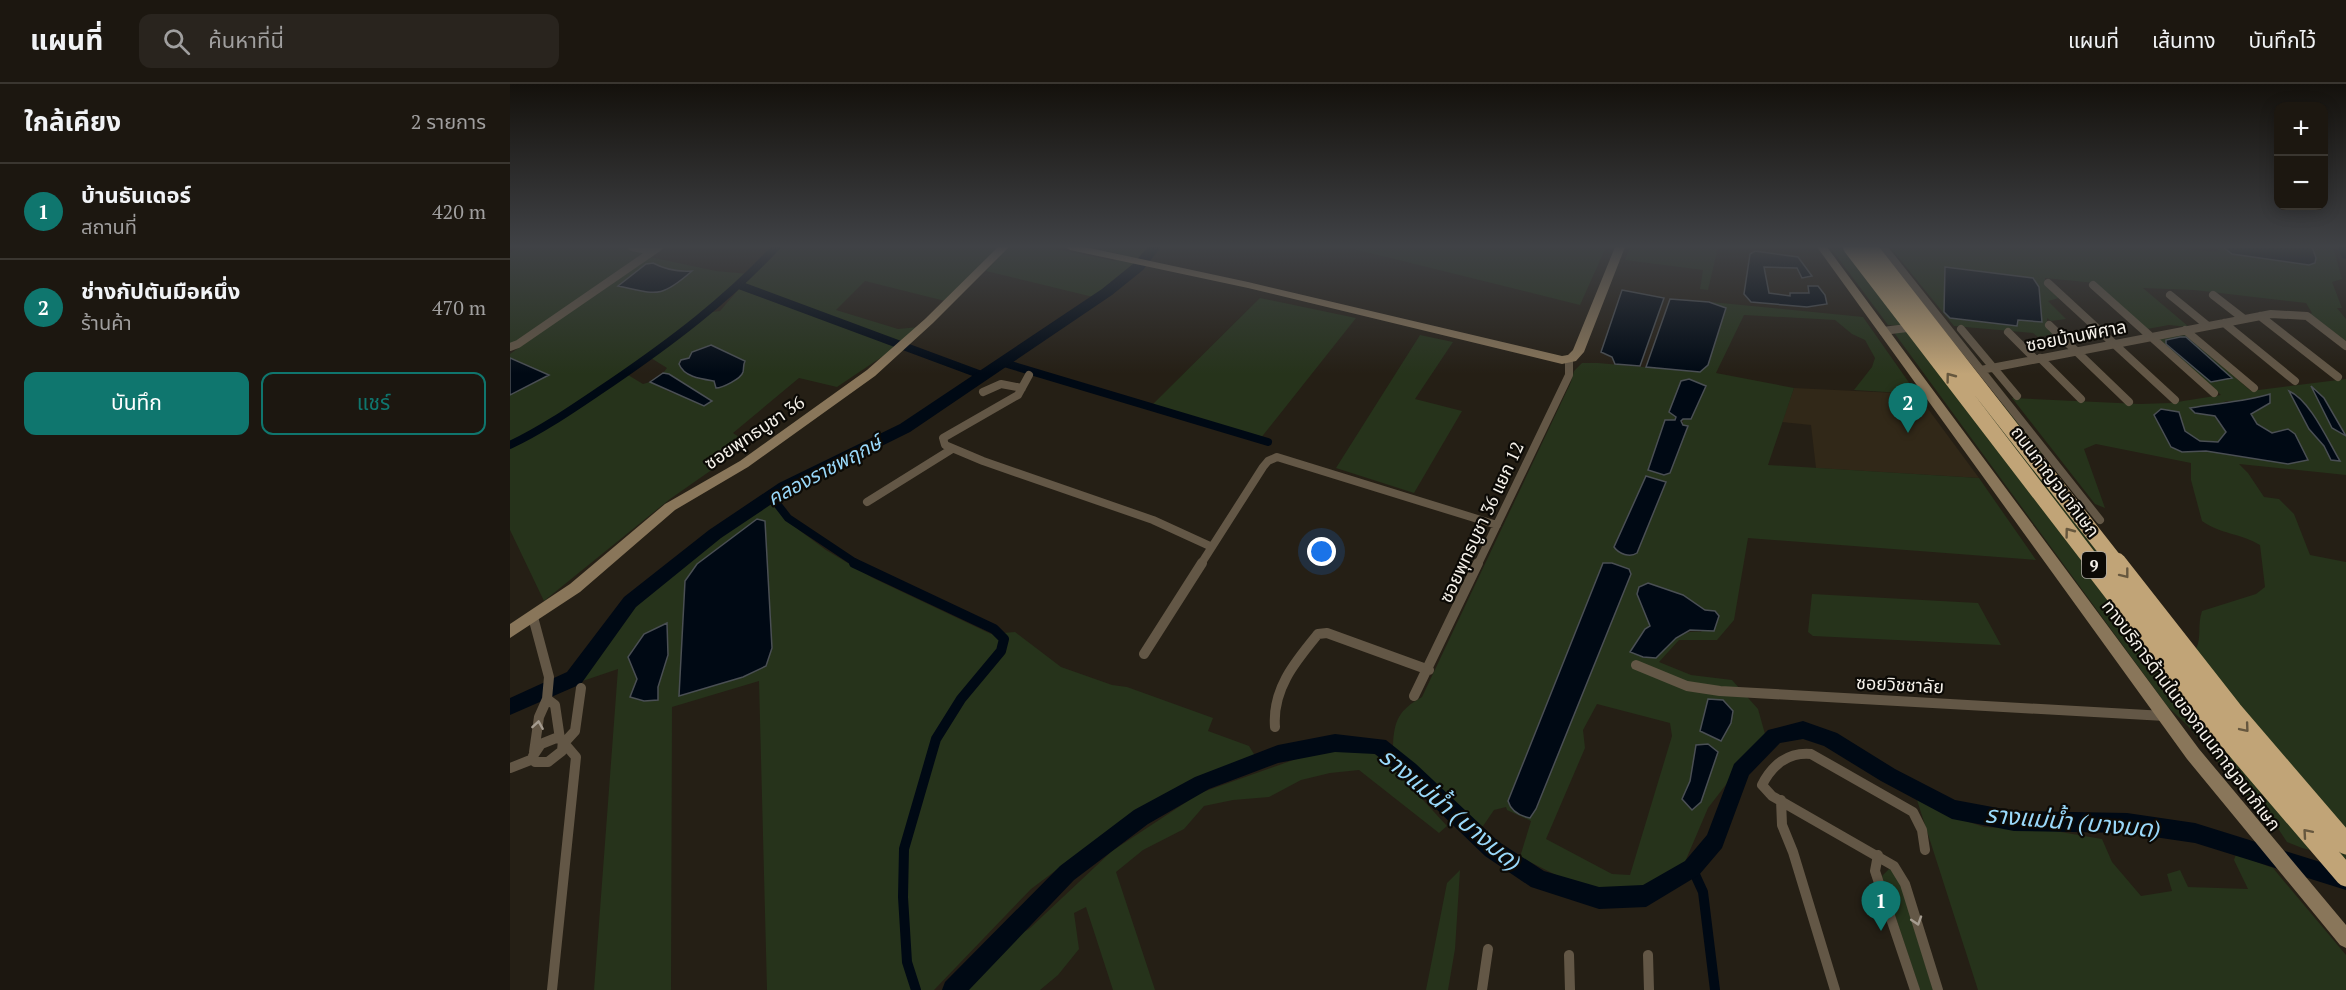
<!DOCTYPE html>
<html lang="th">
<head>
<meta charset="utf-8">
<style>
	body { margin:0; font-family:"PT Serif","Noto Sans Thai",serif; background:#29241e; color:#f1f3f6 }
	.controls { position:absolute; right:18px; top:18px; display:grid; overflow:hidden; border-radius:12px; box-shadow:0 3px 15px #0003 }
	.controls button { width:54px; height:54px; display:grid; place-items:center; padding:0; border:0; border-bottom:2px solid #3a3630; background:#1c1710; color:#f1f3f6; font:30px sans-serif }
	.you { position:absolute; left:812px; top:468px; width:21px; height:21px; margin:-15px; border:4px solid #fff; border-radius:50%; background:#1a73e8; box-shadow:0 0 0 9px #1a73e833 }
	.badge { display:grid; place-items:center; width:39px; height:39px; border-radius:50%; background:#0f766e; color:#fff; font-size:20px; font-weight:700 }
	.pin { position:absolute; translate:-50% -50px; filter:drop-shadow(0 2px 3px #0008) }
	.pin::after { content:''; position:absolute; top:32px; width:21px; height:18px; background:inherit; clip-path:polygon(0 0,100% 0,50% 100%) }
	.list { margin:0; padding:0; list-style:none }
	h2 { display:flex; justify-content:space-between; align-items:center; height:78px; margin:0; padding:0 24px; font-size:26px }
	h2 small { font-size:20px; font-weight:400; color:#a09f9f }
	.list li { display:grid; grid-template-columns:39px 1fr auto; gap:18px; align-items:center; box-sizing:border-box; height:96px; padding:0 24px; border-top:2px solid #3a3630 }
	.list b { display:block; font-size:22px; white-space:nowrap }
	.list p { margin:0; font-size:20px; white-space:nowrap; color:#a09f9f }
	.list em { font-size:20px; font-style:normal; color:#a09f9f }
	.actions { display:flex; gap:12px; padding:18px 24px }
	.actions a { flex:1; padding:14px 0; border:2px solid #0f766e; border-radius:12px; text-align:center; font-size:21px; color:#0f766e }
	.actions .main { background:#0f766e; color:#fff }
	.icon { flex:none; width:33px; height:33px; fill:none; stroke:currentColor; stroke-width:2; stroke-linecap:round; stroke-linejoin:round }
	.map { position:relative; flex:none; width:1836px; height:906px; overflow:hidden }
	header { display:flex; align-items:center; gap:36px; box-sizing:border-box; height:84px; padding:0 30px; background:#1c1710; border-bottom:2px solid #3a3630 }
	header strong { font-size:28px }
	nav { display:flex; gap:33px; margin-inline-start:auto; font-size:21px }
	.search { width:420px; height:54px; background:#29241e; display:flex; align-items:center; gap:15px; box-sizing:border-box; padding:0 21px; border-radius:12px; color:#a09f9f; font-size:22px }
	main { display:flex }
	aside { flex:1; background:#1c1710 }
	.map>svg:first-child { display:block }
	.built { fill:#312818 }
	.green { fill:#26331b; fill-rule:evenodd }
	.water { fill:#000914; stroke:#4a4f54; stroke-width:1.5 }
	.lines { fill:none; stroke-linecap:round; stroke-linejoin:round }
	.canal-far1 { stroke:#000914; stroke-width:8 }
	.canal { stroke:#000914; stroke-width:10 }
	.river { fill:#000914; fill-rule:evenodd }
	.street-far1 { stroke:#635746; stroke-width:8 }
	.street { stroke:#635746; stroke-width:10 }
	.secondary { fill:#89765a; fill-rule:evenodd }
	.highway-bridge-far1 { stroke:#c1a477; stroke-width:16 }
	.highway-bridge { stroke:#c1a477; stroke-width:21 }
	.oneway { stroke:#66573e }
	.oneway2 { stroke:#a59c90 }
	.labels { text-anchor:middle; dominant-baseline:central; stroke-width:4.5; stroke-linejoin:round; paint-order:stroke }
	.shield { fill:#0c0a06; stroke:#afaca6; stroke-width:1.5 }
	.shield-label { font-size:16px; font-weight:bold; fill:#f5f1ea }
	.street-label { font-size:18px; fill:#f5f1ea; stroke:#0c0a06 }
	.water-label { font-size:20px; font-style:italic; fill:#99d8fa; stroke:#0c0a06 }
	.near-water-label { font-size:24px; font-style:italic; fill:#99d8fa; stroke:#0c0a06 }
</style>
</head>
<body>
<header>
<strong>แผนที่</strong>
<div class="search"><svg class="icon" aria-label="search" viewBox="0 0 24 24"><circle cx="10" cy="10" r="6"/><path d="M15 15l6 6"/></svg>ค้นหาที่นี่</div>
<nav><a>แผนที่</a><a>เส้นทาง</a><a>บันทึกไว้</a></nav>
</header>
<main>
<aside>
<h2>ใกล้เคียง<small>2 รายการ</small></h2>
<ul class="list">
<li><span class="badge">1</span><div><b>บ้านธันเดอร์</b><p>สถานที่</p></div><em>420 m</em></li>
<li><span class="badge">2</span><div><b>ช่างกัปตันมือหนึ่ง</b><p>ร้านค้า</p></div><em>470 m</em></li>
</ul>
<div class="actions"><a class="main">บันทึก</a><a>แชร์</a></div>
</aside>
<div class="map">
<svg width="1836" height="906" viewBox="0 0 1836 906">
	<rect width="100%" height="100%" fill="#251f15"/>
	<path class="built" d="M1284 304 1407 310 1469 394 1306 384 1301 341 1272 338Z"/>
	<path class="green" d="M10 163H107L137 168 0 263V169Z
		M269 163H490L435 217 355 197 326 226 388 245 409 243 392 259 234 200Z
		M499 163H535L605 177 610 170 579 163H638L622 181 583 213 476 187Z
		M836 163H1096L1070 221Z
		M1120 163H1208L1198 206 1190 205 1193 186 1115 176Z
		M1320 163H1366L1424 236 1389 242 1378 241Z
		M1380 163H1651L1708 168 1707 163H1713L1715 166 1799 181 1805 179 1806 174 1802 163H1823L1832 195 1822 198 1832 224H1827L1836 235V257L1800 230 1802 229 1796 219 1684 206 1633 204 1679 243 1659 241 1637 245 1585 199 1535 194V202L1549 214 1538 217 1556 235 1541 237 1537 234V244L1544 250 1528 253 1523 249 1444 242ZM1529 203 1532 238 1507 235V242L1440 234Z
		M140 173 206 187 239 190 202 228 210 227 229 205 388 262 327 303 289 294 223 349 232 355 213 378 160 415 34 517 0 446V311L39 291 0 274V270L86 208ZM143 179 153 185 181 187 116 195ZM141 274 157 284 153 289 201 316 162 309 140 298 133 300 118 291ZM179 274 230 292C212 296 178 302 169 280L171 276Z
		M750 214 846 234 750 355 642 321Z
		M1201 218 1353 233 1407 310 1344 306 1362 283 1365 274 1355 256 1342 250 1325 236 1234 231 1206 289 1284 304 1258 381 1469 394 1526 476 1238 454 1224 536 1207 556H1169L1149 578 1181 591 1222 596 1248 625 1255 650 1198 724 1172 785 1148 801 1095 806 1048 792 1010 773 1021 737 997 726 996 723 984 726 971 745 883 662C884 636 889 626 912 613L1061 298 1064 287 1072 279H1088L1190 288 1216 224ZM1161 331 1173 335V341L1178 342 1154 391 1138 385 1155 337 1165 336 1166 333ZM1135 393 1156 399 1127 469ZM1093 479 1121 490 1026 725 1020 733 1000 723 998 717ZM1138 499 1173 511 1195 526 1205 527 1191 548C1172 545 1158 560 1146 574L1135 545 1141 542ZM1087 620 1160 639 1162 652 1120 791 1102 790 1036 755 1075 664 1073 646Z
		M1429 244 1522 356 1533 371 1530 372 1686 565C1692 553 1687 541 1692 527L1746 510 1755 503 1750 461C1730 449 1710 450 1692 437L1681 396V379L1586 360 1574 365 1595 424 1585 420 1502 314 1630 320 1661 319 1711 311 1648 254 1676 251 1741 307 1836 295V351L1814 314 1802 304 1822 343 1836 352V391L1729 380 1738 389 1754 413 1769 415 1784 430 1800 471 1836 478V775L1792 764 1777 758 1765 740 1748 726 1677 641 1658 623 1385 250 1386 248ZM1787 310 1829 376H1821L1814 362 1799 345ZM1760 311 1759 319 1741 330 1746 340 1762 349 1738 374 1696 367 1672 368 1644 331 1672 335 1674 346 1689 357 1708 358 1716 348 1704 332 1685 329 1717 317 1736 318Z
		M910 251 943 258 905 315 952 327 904 409 826 384Z
		M259 416 289 446 316 466 363 494 481 550 505 548 551 583 602 601 617 603 703 634 698 647 739 662 747 675 728 679 626 726 521 805 424 906H257L249 597 162 623 161 906H84L108 585 49 605 58 591 121 524 168 484ZM124 563 158 571 148 603 120 613 127 595 118 573Z
		M1302 510 1468 519 1491 561 1303 552 1298 548Z
		M857 666 877 677 937 742 929 749 849 686 820 689 791 696 759 713 723 716 694 722 674 745 633 766 606 788 645 906H603L576 823 564 829 569 865 548 891 530 906H453L504 853 519 845 602 767 690 709 806 668Z
		M1407 716 1438 731 1474 743 1545 747 1592 755 1602 778 1631 812 1662 807 1657 790 1670 786 1678 803 1738 805 1724 776 1726 770 1763 784 1836 871V906H1468Z
		M1379 785 1385 788 1390 798 1423 906H1410L1372 792Z
		M950 786 945 865 938 906H916L937 799Z"/>
	<path class="water" d="M1713 163H1802L1806 174 1805 179 1799 181 1722 170Z
		M1245 167 1288 173 1302 192 1292 194 1287 184 1254 183 1259 209 1280 212V209H1299L1298 202H1308L1315 211 1317 220 1297 223 1241 218 1234 210 1240 170Z
		M143 179C156 186 167 188 182 187 150 215 147 210 108 202L136 180Z
		M1435 183 1523 194 1529 203 1532 238 1508 236 1507 242 1440 234 1434 228Z
		M1112 206 1154 214 1130 282 1105 280 1102 273 1091 268Z
		M1160 215 1199 218 1216 224 1198 281 1190 288 1136 283Z
		M1670 253H1676L1722 294 1701 298 1656 260V256Z
		M201 261 235 277C233 281 234 284 233 288 231 295 212 304 206 304L204 297C191 295 174 293 169 280L171 276 179 274 182 268Z
		M0 274 39 291 0 311Z
		M153 289 159 290 202 317 194 322 140 298Z
		M1179 295 1196 302 1181 335H1173L1171 337 1173 341 1178 342 1160 389 1154 391 1138 386 1155 336H1165L1166 333 1159 328 1171 297Z
		M1801 302 1814 314 1836 352 1822 344Z
		M1779 307C1800 316 1818 357 1830 377L1821 376 1814 362 1799 345Z
		M1760 310V319L1741 330 1747 340 1762 349 1778 345 1785 350 1798 376 1778 380 1696 367 1672 368 1661 363 1644 331 1651 325 1669 328 1675 347 1690 357 1708 358 1716 348 1705 332 1685 329 1680 324C1707 319 1734 318 1760 310Z
		M1136 392 1156 398 1127 469C1120 474 1109 470 1104 463Z
		M247 435 255 437 262 564 256 582 233 593 169 612 175 497 187 480Z
		M1093 479H1102L1119 485 1121 490 1026 725 1020 734C1010 732 1001 727 998 717Z
		M1138 499 1173 511 1195 526 1205 527 1209 532 1204 547 1180 546 1166 554 1146 574 1133 573 1120 568 1135 545 1140 542 1127 510 1129 503Z
		M157 539 158 571 148 603V616L134 617 120 613 127 595 118 573 134 550Z
		M1198 615 1213 616 1223 627 1221 639 1211 657 1190 647Z
		M1198 660 1208 668 1191 718 1182 726 1172 715 1180 697 1186 661Z"/>
	<g class="lines">
		<path class="canal-far1" d="M229 201 474 292
			M494 279 758 358
			M0 361C36 344 68 321 101 299 161 258 217 216 266 163
			M261 412 278 434 347 480"/>
		<path class="canal" d="M344 479 484 545 494 555 491 567 451 615 426 655 394 765 393 813 397 878 406 906
			M1182 784 1193 808 1205 906"/>
		<path class="river" d="M638 163H651L633 186 602 211 400 348 281 407 211 454 126 523 71 600 0 631V614L57 588 114 513 199 446 269 399 390 340 592 205 623 180Z
			M1828 163H1836V175L1832 174Z
			M1293 637 1327 649 1385 685 1445 716 1504 727 1617 729 1685 739 1836 786V806L1685 759 1617 749 1504 747 1442 735 1371 697 1314 662 1293 655 1270 659 1239 691 1212 764 1189 791 1136 823 1089 825 1021 803 975 772 892 692 865 670 825 668 768 679 699 705 638 740 564 796 459 906H432L435 898 550 782 624 726 685 693 768 661 825 650 876 656 906 680 989 758 1034 787 1089 803 1133 801 1175 777 1197 751 1224 680 1258 646Z"/>
		<path class="street-far1" d="M122 163 143 167
			M1373 163 1590 436
			M1538 199 1665 316
			M1583 201 1704 309
			M1660 211 1698 242
			M1703 211 1734 235
			M1750 232 1828 293
			M1714 239 1785 297
			M1539 241 1619 318
			M1451 245 1507 312
			M1675 246 1744 304
			M1373 247 1405 243
			M1498 248 1525 275
			M0 263 8 260 149 163
			M1530 274 1571 315
			M1471 286 1761 230 1797 232 1836 262
			M519 291 508 311 433 354 435 361 473 377 643 436 702 463
			M473 308 491 300 512 304
			M357 418 442 365
			M691 480 753 383 758 377 767 373 987 441
			M968 480 1059 291V275"/>
		<path class="street" d="M23 533 39 593 37 615 29 633 24 668
			M634 570 692 479
			M1126 581 1177 602 1210 607 1655 632
			M904 612 968 479
			M37 615 45 621 50 655
			M765 643C762 605 785 578 808 550L817 549 919 586
			M46 654 53 656 52 667 38 678H25L23 672 31 660Z
			M0 684 23 675
			M1271 716 1272 741 1283 768 1325 906
			M1415 766 1412 746 1403 728 1301 670C1278 668 1262 681 1252 701L1262 712 1384 782 1395 800 1428 906
			M1368 771 1365 787 1405 906
			M1059 871 1060 906
			M1138 871 1139 906
			M42 906 66 673 54 659 65 647 71 604
			M972 906 978 865"/>
		<path class="secondary" d="M488 163H499L423 239 365 292 238 383 165 426 70 508 0 554V540L60 500 155 420 230 377 357 286 415 235Z
			M555 163H575L738 198 1052 272 1058 271 1063 266 1105 163H1115L1074 268 1066 277 1052 280 738 204 560 166Z
			M1307 163H1317L1689 665 1836 841V864L1830 861 1677 675Z"/>
		<path class="highway-bridge-far1" d="M1341 163 1584 480
			M1359 163 1607 480"/>
		<path class="highway-bridge" d="M1582 479 1705 639 1836 792
			M1606 479 1722 627 1836 760"/>
	</g>
	<defs><path id="oneway-chevron" d="M-2-3.5L2.5 0L-2 3.5" fill="none" stroke-width="1.6" stroke-linecap="round" stroke-linejoin="round" transform="scale(1.5)"/></defs>
	<g class="oneway">
		<use href="#oneway-chevron" transform="translate(1440 293) rotate(-127)"/>
		<use href="#oneway-chevron" transform="translate(1559 448) rotate(-127)"/>
		<use href="#oneway-chevron" transform="translate(1615 490) rotate(52)"/>
		<use href="#oneway-chevron" transform="translate(1735 644) rotate(50)"/>
		<use href="#oneway-chevron" transform="translate(1797 749) rotate(-131)"/>
	</g>
	<g class="oneway2">
		<use href="#oneway-chevron" transform="translate(28 641) rotate(-81)"/>
		<use href="#oneway-chevron" transform="translate(1407 837) rotate(72)"/>
	</g>
	<linearGradient id="sky" x2="0" y2="1"><stop stop-color="#14110c"/><stop offset="0.56" stop-color="#404246"/><stop offset="1" stop-color="#404246" stop-opacity="0"/></linearGradient>
	<rect width="1836" height="290" fill="url(#sky)"/>
	<g class="labels">
		<rect class="shield" x="1572" y="468" width="24" height="26" rx="4.5"/>
		<g class="shield-label">
			<text x="1584" y="481">9</text>
		</g>
		<g class="street-label">
			<text transform="translate(1566 251) rotate(-11)">ซอยบ้านพิศาล</text>
			<text transform="translate(244 348) rotate(-34)">ซอยพุทธบูชา 36</text>
			<text transform="translate(1546 397) rotate(53)">ถนนกาญจนาภิเษก</text>
			<text transform="translate(971 438) rotate(-65)">ซอยพุทธบูชา 36 แยก 12</text>
			<text transform="translate(1390 600) rotate(3)">ซอยวิชชาลัย</text>
			<text transform="translate(1682 631) rotate(53)">ทางบริการด้านในของถนนกาญจนาภิเษก</text>
		</g>
		<g class="water-label">
			<text transform="translate(314 386) rotate(-28)">คลองราชพฤกษ์</text>
		</g>
		<g class="near-water-label">
			<text transform="translate(941 725) rotate(40)">รางแม่น้ำ (บางมด)</text>
			<text transform="translate(1563 737) rotate(5)">รางแม่น้ำ (บางมด)</text>
		</g>
	</g>
</svg>
<div class="controls">
<button>+</button>
<button>−</button>
</div>
<div class="you"></div>
<div class="pin badge" style="left:1371px;top:847px">1</div>
<div class="pin badge" style="left:1398px;top:349px">2</div>
</div>
</main>
</body>
</html>
